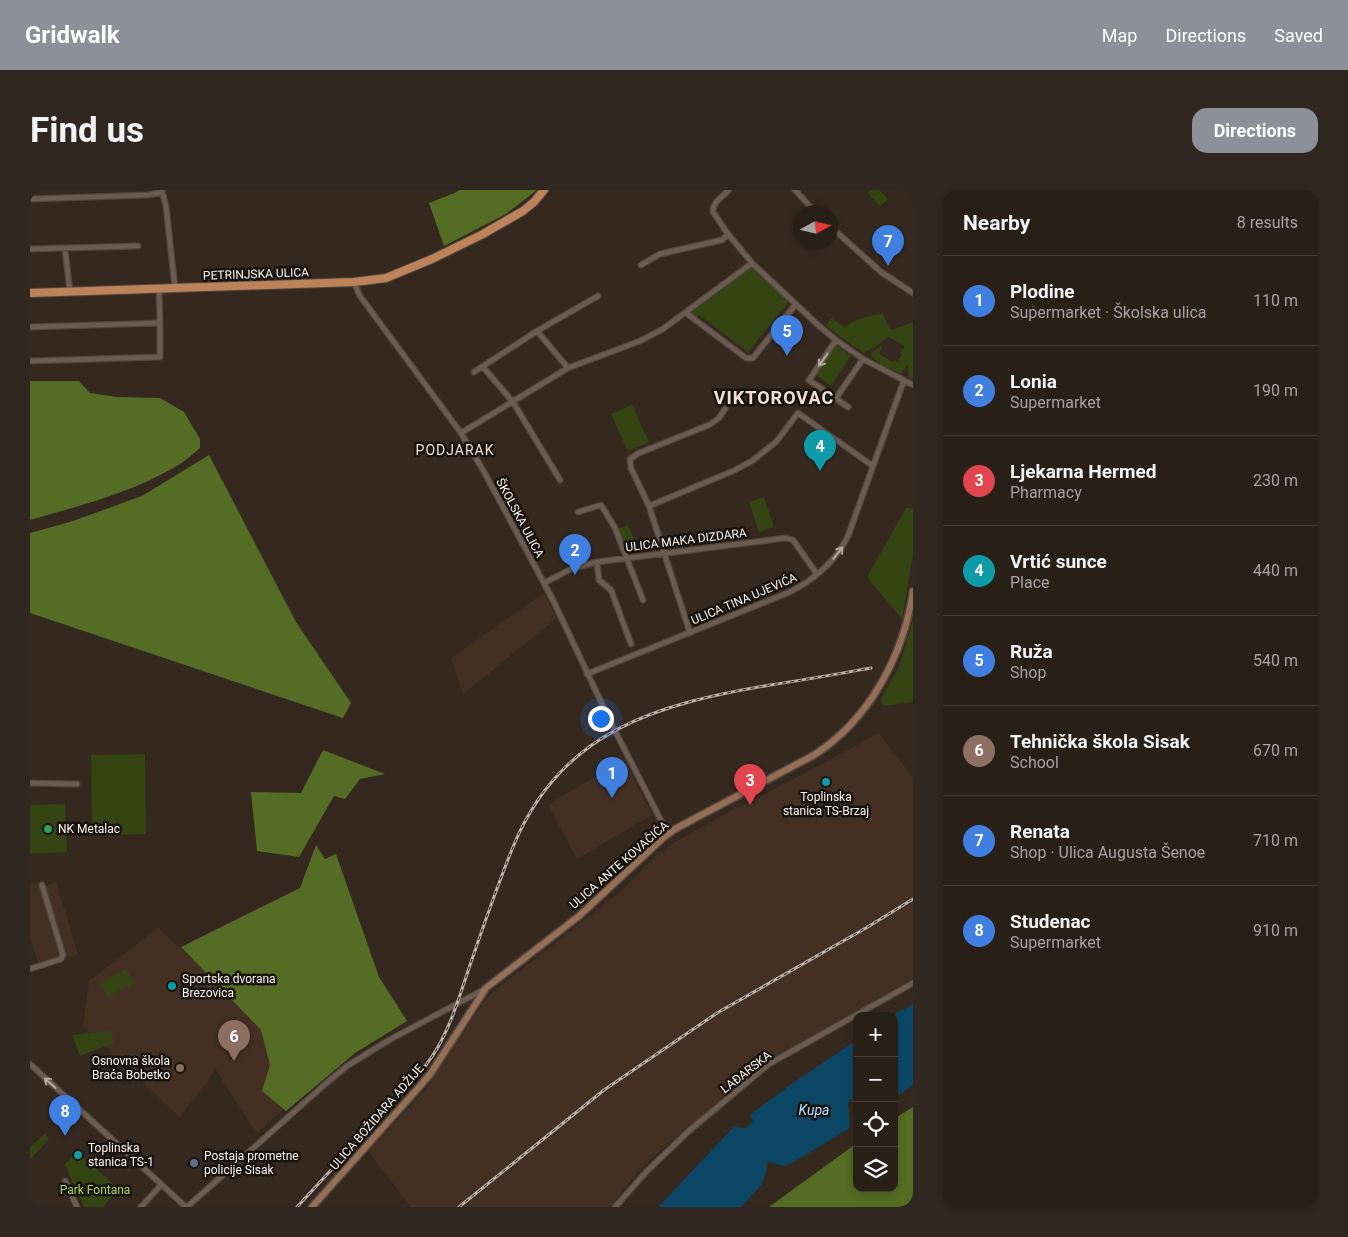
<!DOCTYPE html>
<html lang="en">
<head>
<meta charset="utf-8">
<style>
	body { margin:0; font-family:Roboto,sans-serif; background:#302720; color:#f1f3f6 }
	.controls { position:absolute; right:15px; bottom:15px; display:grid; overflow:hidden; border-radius:10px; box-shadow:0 2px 8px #0003 }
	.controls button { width:45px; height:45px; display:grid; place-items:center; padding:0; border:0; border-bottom:1px solid #443d36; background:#281f17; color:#f1f3f6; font:25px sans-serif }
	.compass { position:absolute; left:763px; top:15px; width:45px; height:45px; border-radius:50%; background:#281f17; box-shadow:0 2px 8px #0003; rotate:82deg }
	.you { position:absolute; left:570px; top:528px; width:18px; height:18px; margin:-12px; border:4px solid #fff; border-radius:50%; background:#1a73e8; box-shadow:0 0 0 8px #1a73e833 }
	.badge { display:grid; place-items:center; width:32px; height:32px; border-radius:50%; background:#8c9099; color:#fff; font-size:16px; font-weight:700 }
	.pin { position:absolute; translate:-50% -41px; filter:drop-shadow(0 1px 2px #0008) }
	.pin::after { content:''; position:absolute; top:26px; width:18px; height:15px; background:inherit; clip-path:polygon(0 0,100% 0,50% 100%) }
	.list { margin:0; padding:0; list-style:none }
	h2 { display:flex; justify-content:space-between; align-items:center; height:65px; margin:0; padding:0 20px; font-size:21px }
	h2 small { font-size:16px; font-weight:400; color:#a5a2a1 }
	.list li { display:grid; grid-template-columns:32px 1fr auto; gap:15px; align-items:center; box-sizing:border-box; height:90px; padding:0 20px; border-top:1px solid #443d36 }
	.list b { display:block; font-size:19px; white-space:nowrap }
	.list p { margin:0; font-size:16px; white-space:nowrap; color:#a5a2a1 }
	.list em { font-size:16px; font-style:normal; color:#a5a2a1 }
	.icon { flex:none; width:28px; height:28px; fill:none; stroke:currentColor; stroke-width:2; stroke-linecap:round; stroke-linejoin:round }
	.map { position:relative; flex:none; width:883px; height:1017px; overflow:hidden; border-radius:15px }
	header { display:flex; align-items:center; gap:30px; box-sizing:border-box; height:70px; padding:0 25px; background:#8c9099; color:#fff }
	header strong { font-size:24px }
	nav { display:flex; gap:28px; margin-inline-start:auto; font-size:18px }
	.intro { display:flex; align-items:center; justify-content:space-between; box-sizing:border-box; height:120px; padding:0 30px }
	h1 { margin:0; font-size:35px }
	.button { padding:12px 22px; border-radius:15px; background:#8c9099; color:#fff; font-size:18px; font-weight:700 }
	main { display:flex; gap:30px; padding:0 30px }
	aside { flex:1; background:#281f17; border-radius:15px; box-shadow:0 2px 8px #0003 }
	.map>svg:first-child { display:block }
	.built { fill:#433023 }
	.green { fill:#344513 }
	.forest { fill:#546c24 }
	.water { fill:#0b4765 }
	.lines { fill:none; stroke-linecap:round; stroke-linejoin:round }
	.street-casing { stroke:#534740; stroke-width:7 }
	.secondary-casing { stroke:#534740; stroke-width:9 }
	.primary-casing { stroke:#534740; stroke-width:10 }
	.street { stroke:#6b5c52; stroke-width:4.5 }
	.secondary { stroke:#946f56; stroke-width:6 }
	.primary { stroke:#bc825a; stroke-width:8 }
	.rail-casing { stroke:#bdb3ac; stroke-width:3 }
	.rail { stroke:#18130f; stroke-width:1; stroke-dasharray:4; stroke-linecap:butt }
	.oneway { stroke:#b4a8a0 }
	.culture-dot { fill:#0f9aa8; stroke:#18130f; stroke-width:2 }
	.leisure-dot { fill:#2e9e5b; stroke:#18130f; stroke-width:2 }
	.education-dot { fill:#8d6e63; stroke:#18130f; stroke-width:2 }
	.service-dot { fill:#5c6f8a; stroke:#18130f; stroke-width:2 }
	.labels { text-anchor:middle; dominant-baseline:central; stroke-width:5; stroke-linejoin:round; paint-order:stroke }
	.street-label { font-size:12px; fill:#fcf3ed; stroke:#18130f }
	.poi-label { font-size:12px; fill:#fcf3ed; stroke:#18130f; text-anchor:start }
	.park-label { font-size:12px; fill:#add65c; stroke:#18130f }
	.neighbourhood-label { font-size:14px; letter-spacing:1px; fill:#f1e0d4; stroke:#18130f }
	.water-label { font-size:14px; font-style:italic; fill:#b3e1ff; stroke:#18130f }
	.district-label { font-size:18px; font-weight:bold; letter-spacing:1px; fill:#f1e0d4; stroke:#18130f }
</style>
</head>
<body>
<header>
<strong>Gridwalk</strong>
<nav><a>Map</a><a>Directions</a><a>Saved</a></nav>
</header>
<div class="intro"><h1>Find us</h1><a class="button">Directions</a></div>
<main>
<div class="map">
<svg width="883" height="1017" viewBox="0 0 883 1017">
	<rect width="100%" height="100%" fill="#35291f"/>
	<path class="built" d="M514 403 527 428 433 504 421 468Z
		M849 543 883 588V788L722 882 614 975 580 1017H381L338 961 398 897 409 877 458 806 590 702 627 665 645 652 684 630 758 592Z
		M594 569 622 625 547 669 518 615Z
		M13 690 15 696 26 692 48 764 9 776 0 746V694Z
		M128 738 235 836 255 918 227 944 186 880 150 927 53 836 59 791Z"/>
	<path class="green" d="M841 0H849L858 9 850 16 837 3Z
		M724 77 759 111 718 162 669 125 666 128 663 125 662 122 720 78Z
		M853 124 859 138 862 140 883 132V191L878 186V174L872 183C863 183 846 173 841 165L842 162 853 155 849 164 863 172 865 170 867 172 872 165 870 163 871 159H874V155L858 147 845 157 833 163 796 136 801 128 814 137 817 136C824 129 842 125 853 124Z
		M806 155 821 166 801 196 786 185Z
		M602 215 619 252 598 261 581 224Z
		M734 307 744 337 729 342 719 312Z
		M876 318H883V365L872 429 837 387Z
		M598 335 607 356 595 358 587 339Z
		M883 430V512L855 516 852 514 851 509 869 477Z
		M115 564 116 644 62 645 61 565Z
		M35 614 37 662 0 664V615Z
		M96 779 104 793 78 807 70 794Z
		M82 841 83 853 50 866 42 845Z
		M15 944 19 949 0 970V957Z
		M46 961 89 999 73 1017H54L35 975Z"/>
	<path class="forest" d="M429 0H507L476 24 414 56 399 13 427 2Z
		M0 191H49L60 203 86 207 130 208 154 222 170 249V258C162 265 154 272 145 277 101 303 49 316 0 330Z
		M179 265 266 432 321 513 313 528 0 423V343L40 332 112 306Z
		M293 560 355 584 330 589 315 609 304 606 269 667 227 661 221 602 271 603Z
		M286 655 295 669 306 664 349 787 377 831 325 863 256 921 232 901 240 875 231 840 151 757 270 698Z
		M883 917V1017H739L827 953V998H864V929Z"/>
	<path class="water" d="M883 814V895L864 908V826H862Z
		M827 850V916L820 909 818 914 820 938 762 973 753 976 737 971 736 982 732 994 711 1017H628L704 937 716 938 723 931 720 925 760 895Z"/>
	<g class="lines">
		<defs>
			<path id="street" d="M699 0C693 6 682 13 683 22L698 44 722 73 788 135 806 150 833 169 883 195
				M765 0 785 22
				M132 1 136 16 145 98
				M0 9 118 5 132 2
				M801 37 851 82 883 103
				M0 59 108 56
				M35 59 40 102
				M611 75 630 64 692 50 698 44
				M324 92 330 106 431 243 453 280 522 408 582 535 638 644
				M656 123 716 168H723L766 114
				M0 137 130 133 129 99
				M507 141 538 178
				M806 150 779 190 818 217
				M0 171 130 167V133
				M453 177 483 212 530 290
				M444 182 507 141 568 106
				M806 208 833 169
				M431 243 538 178 610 151 633 139 722 73
				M619 316 703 281 722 271 746 252 768 223 843 276
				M548 322 571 315 585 338 613 410
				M567 372 569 390 581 400 601 454
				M514 393 543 378 567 372 756 348 763 350 787 384
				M660 443 619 316 601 278 600 269 609 263 679 235 689 228 695 219
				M557 484 760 402C785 389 806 371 818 346L874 190
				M0 593 47 594
				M0 779 31 769 33 765 12 695
				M0 874 156 1017
				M35 991 47 1017
				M111 1017 131 995
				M157 1017 293 896 317 876 359 850 453 800
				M585 1017 617 981 660 940 739 874 883 793"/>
			<path id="secondary" d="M282 1017 390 896 401 883 456 798 549 726 633 648 645 639 784 565C839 530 874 465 883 401"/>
			<path id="primary" d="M0 103 324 92 356 88 402 69 453 44 493 21 504 12 514 0"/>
		</defs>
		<use href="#street" class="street-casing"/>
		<use href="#secondary" class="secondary-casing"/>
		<use href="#primary" class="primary-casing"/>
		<use href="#street" class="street"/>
		<use href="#secondary" class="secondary"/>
		<use href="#primary" class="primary"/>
		<defs>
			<path id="rail" d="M267 1017C294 988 321 958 348 929 370 906 392 884 408 857 422 832 430 805 439 778 453 737 467 696 483 657 530 541 627 514 740 495 774 490 807 484 841 478
				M429 1017 574 900 687 823 836 738 883 709"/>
		</defs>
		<use href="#rail" class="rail-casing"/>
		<use href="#rail" class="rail"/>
	</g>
	<defs><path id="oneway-shaft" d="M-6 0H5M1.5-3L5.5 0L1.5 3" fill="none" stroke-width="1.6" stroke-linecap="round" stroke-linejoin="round" transform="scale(1.25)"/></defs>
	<g class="oneway">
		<use href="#oneway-shaft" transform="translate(793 170) rotate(125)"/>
		<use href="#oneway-shaft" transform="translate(808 363) rotate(-52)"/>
		<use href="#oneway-shaft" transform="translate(20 893) rotate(-139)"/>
	</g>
	<g class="culture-dot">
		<circle cx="796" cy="592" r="5"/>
		<circle cx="142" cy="796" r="5"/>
		<circle cx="48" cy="965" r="5"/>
	</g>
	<circle class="leisure-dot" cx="18" cy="639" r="5"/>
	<circle class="education-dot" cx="150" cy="878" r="5"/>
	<circle class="service-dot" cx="164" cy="973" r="5"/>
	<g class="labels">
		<g class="street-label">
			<text transform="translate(226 84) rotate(-2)">PETRINJSKA ULICA</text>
			<text transform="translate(490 328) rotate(62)">ŠKOLSKA ULICA</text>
			<text transform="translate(656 350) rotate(-7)">ULICA MAKA DIZDARA</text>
			<text transform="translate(714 409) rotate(-23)">ULICA TINA UJEVIĆA</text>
			<text transform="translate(589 675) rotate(-41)">ULICA ANTE KOVAČIĆA</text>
			<text transform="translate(716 882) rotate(-38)">LAĐARSKA</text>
			<text transform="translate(347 927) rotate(-49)">ULICA BOŽIDARA ADŽIJE</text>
		</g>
		<g class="poi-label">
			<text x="796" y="607" text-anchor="middle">Toplinska<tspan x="796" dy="14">stanica TS-Brzaj</tspan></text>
			<text x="28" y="639">NK Metalac</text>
			<text x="152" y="789">Sportska dvorana<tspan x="152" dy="14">Brezovica</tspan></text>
			<text x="140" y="871" text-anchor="end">Osnovna škola<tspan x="140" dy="14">Braća Bobetko</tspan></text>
			<text x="58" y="958">Toplinska<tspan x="58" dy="14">stanica TS-1</tspan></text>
			<text x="174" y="966">Postaja prometne<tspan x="174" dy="14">policije Sisak</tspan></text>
		</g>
		<g class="park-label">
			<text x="65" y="1000">Park Fontana</text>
		</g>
		<g class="neighbourhood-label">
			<text x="425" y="260">PODJARAK</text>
		</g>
		<g class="water-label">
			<text x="784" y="920">Kupa</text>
		</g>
		<g class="district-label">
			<text x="744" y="207">VIKTOROVAC</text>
		</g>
	</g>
</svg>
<div class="controls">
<button>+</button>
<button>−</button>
<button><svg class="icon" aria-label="locate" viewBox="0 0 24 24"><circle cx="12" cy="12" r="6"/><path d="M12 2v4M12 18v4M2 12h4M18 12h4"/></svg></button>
<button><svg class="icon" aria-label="layers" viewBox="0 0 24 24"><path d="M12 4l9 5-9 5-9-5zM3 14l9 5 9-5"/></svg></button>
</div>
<svg class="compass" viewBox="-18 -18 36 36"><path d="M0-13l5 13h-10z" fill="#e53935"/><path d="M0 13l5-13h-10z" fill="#a5a2a1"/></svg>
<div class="you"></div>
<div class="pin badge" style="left:582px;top:608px;background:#3f7fe0">1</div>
<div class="pin badge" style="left:545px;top:385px;background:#3f7fe0">2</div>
<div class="pin badge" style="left:720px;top:615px;background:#e0444e">3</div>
<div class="pin badge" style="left:790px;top:281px;background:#0f9aa8">4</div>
<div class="pin badge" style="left:757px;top:166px;background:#3f7fe0">5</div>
<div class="pin badge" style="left:204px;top:871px;background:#8d6e63">6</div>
<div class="pin badge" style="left:858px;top:76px;background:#3f7fe0">7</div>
<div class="pin badge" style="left:35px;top:946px;background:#3f7fe0">8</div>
</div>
<aside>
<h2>Nearby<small>8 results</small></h2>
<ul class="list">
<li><span class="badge" style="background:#3f7fe0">1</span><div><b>Plodine</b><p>Supermarket · Školska ulica</p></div><em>110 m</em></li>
<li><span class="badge" style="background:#3f7fe0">2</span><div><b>Lonia</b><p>Supermarket</p></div><em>190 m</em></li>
<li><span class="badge" style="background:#e0444e">3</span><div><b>Ljekarna Hermed</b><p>Pharmacy</p></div><em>230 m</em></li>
<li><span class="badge" style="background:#0f9aa8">4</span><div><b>Vrtić sunce</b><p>Place</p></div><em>440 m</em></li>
<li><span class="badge" style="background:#3f7fe0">5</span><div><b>Ruža</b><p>Shop</p></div><em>540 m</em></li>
<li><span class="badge" style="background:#8d6e63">6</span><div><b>Tehnička škola Sisak</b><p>School</p></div><em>670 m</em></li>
<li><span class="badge" style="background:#3f7fe0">7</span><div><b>Renata</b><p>Shop · Ulica Augusta Šenoe</p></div><em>710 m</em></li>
<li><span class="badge" style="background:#3f7fe0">8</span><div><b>Studenac</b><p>Supermarket</p></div><em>910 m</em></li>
</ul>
</aside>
</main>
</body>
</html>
